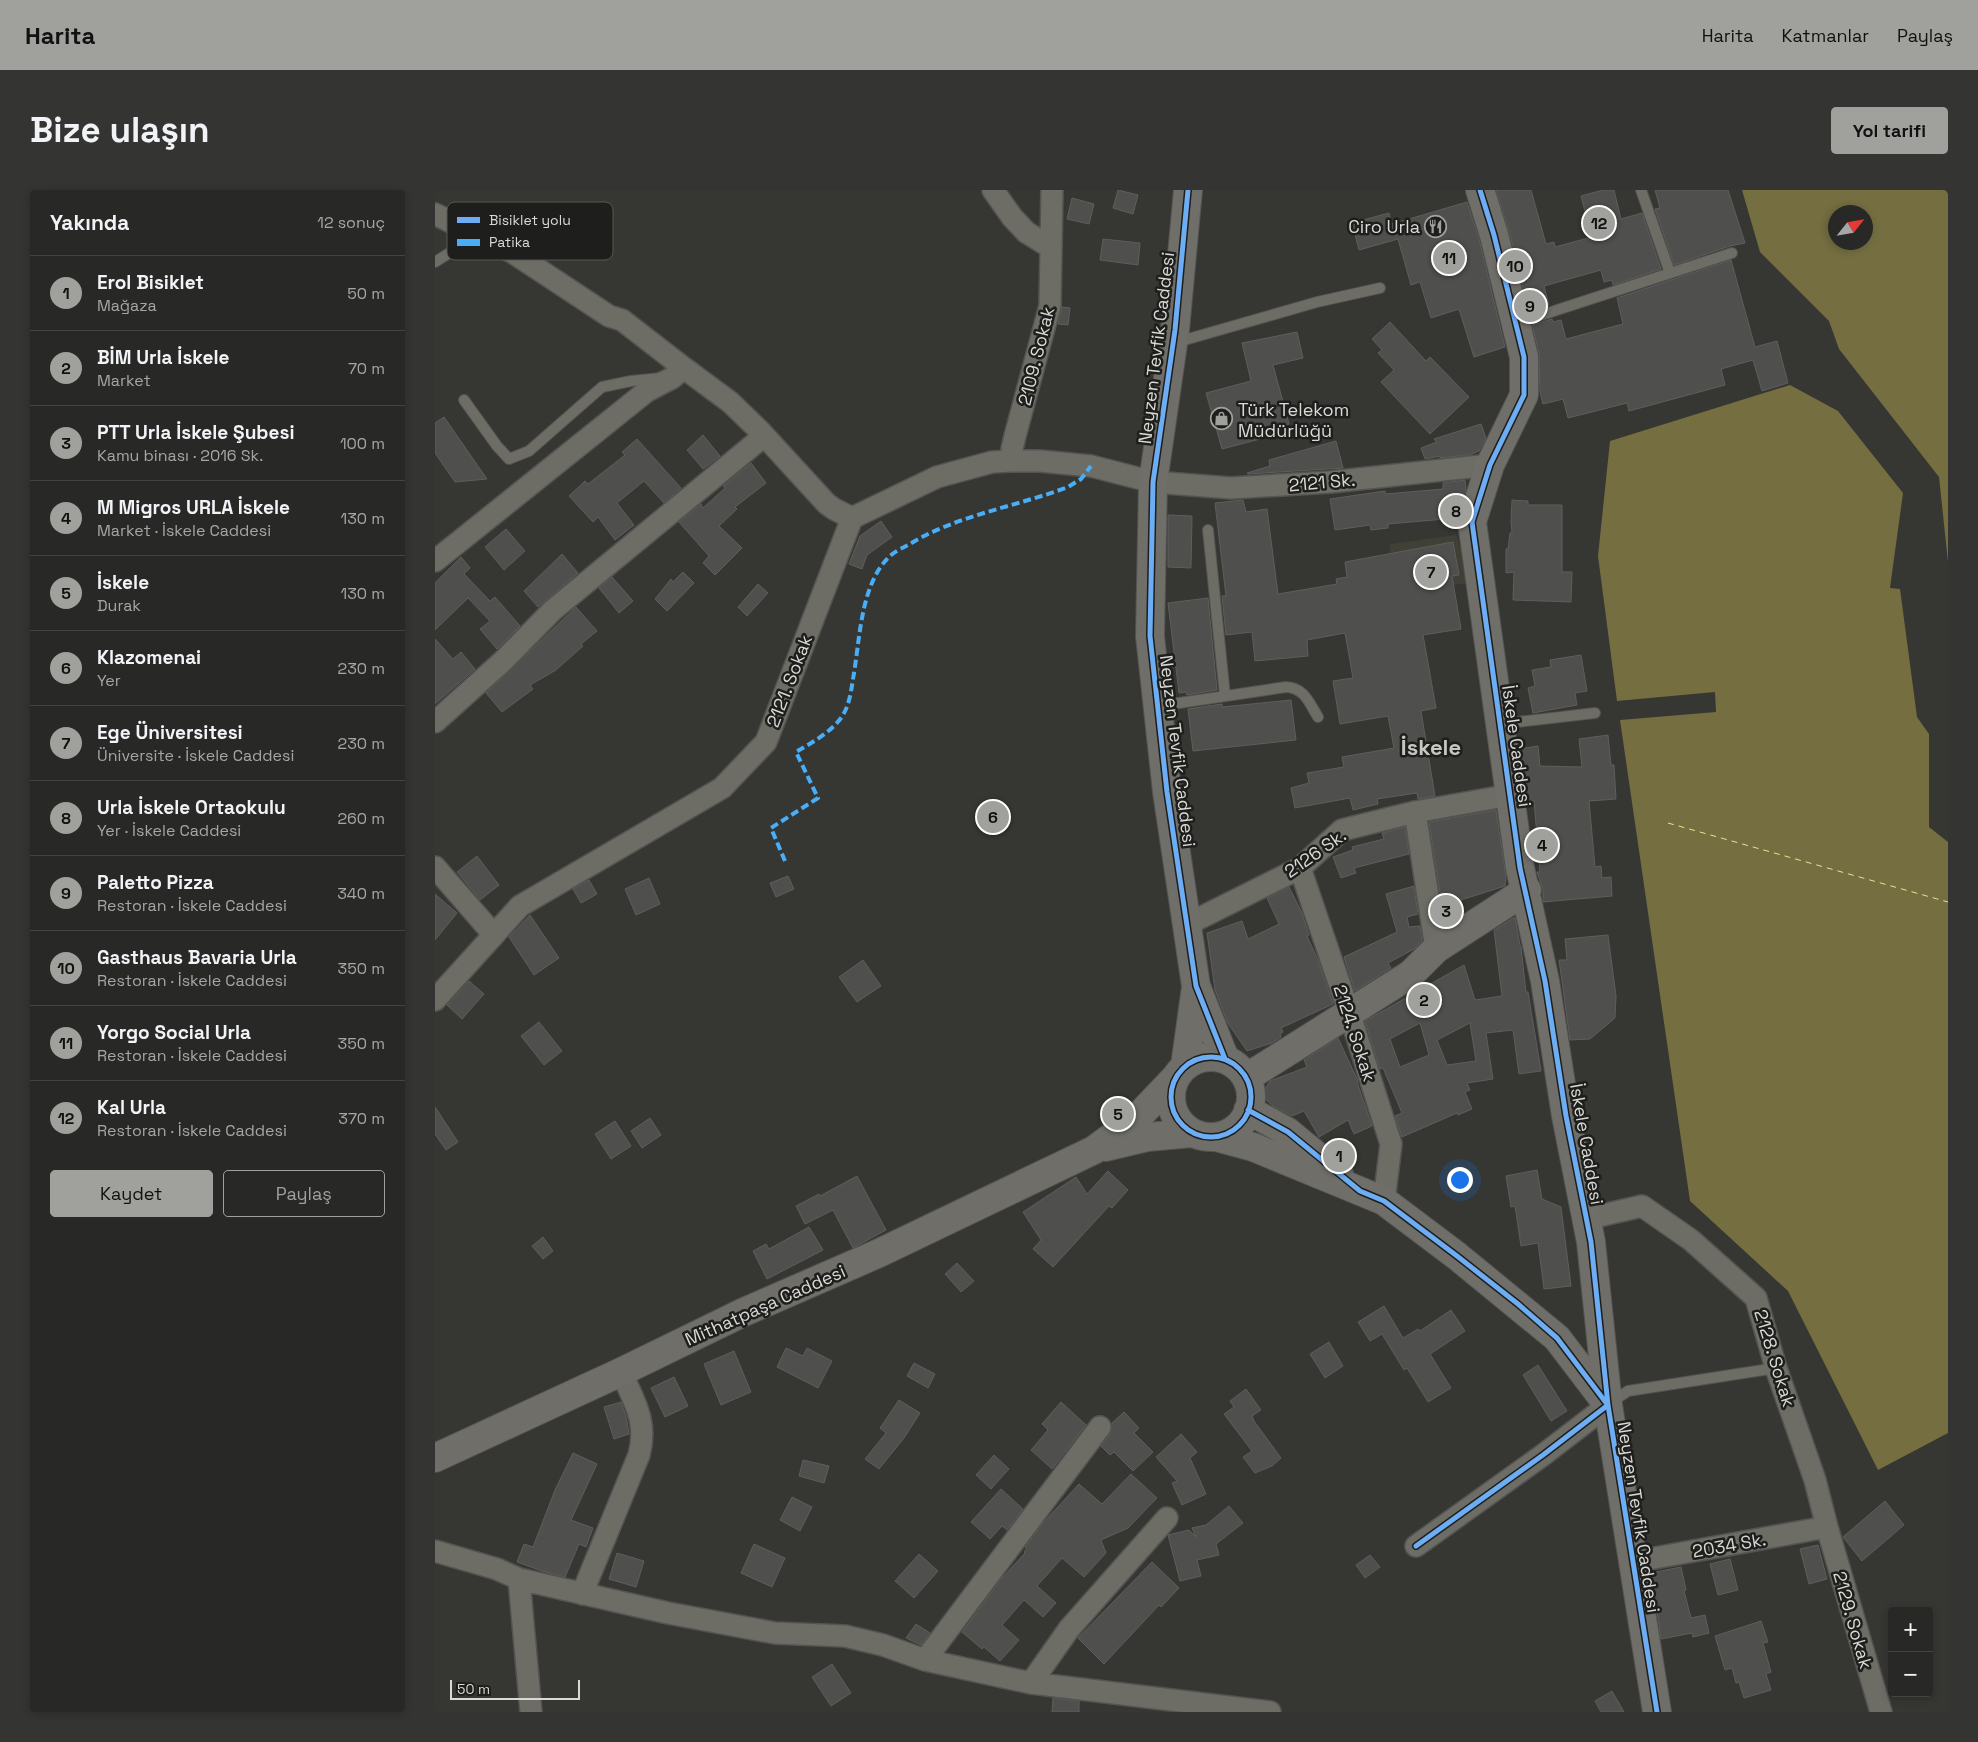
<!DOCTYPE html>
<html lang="tr">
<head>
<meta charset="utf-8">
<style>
	body { margin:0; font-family:"Space Grotesk",sans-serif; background:#343432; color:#f1f3f6 }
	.controls { position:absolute; right:15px; bottom:15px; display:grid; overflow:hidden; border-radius:5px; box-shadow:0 2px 8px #0003 }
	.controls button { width:45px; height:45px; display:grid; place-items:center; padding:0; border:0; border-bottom:1px solid #444443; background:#282826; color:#f1f3f6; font:25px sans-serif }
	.compass { position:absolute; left:1393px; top:15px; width:45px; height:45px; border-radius:50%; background:#282826; box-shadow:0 2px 8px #0003; rotate:59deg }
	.scale { position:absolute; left:15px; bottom:12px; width:130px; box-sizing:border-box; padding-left:5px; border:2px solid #d9d9d6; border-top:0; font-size:14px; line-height:18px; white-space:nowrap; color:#d9d9d6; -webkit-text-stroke:4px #1e1e1c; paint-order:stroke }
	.you { position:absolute; left:1024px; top:989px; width:18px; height:18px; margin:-12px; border:4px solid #fff; border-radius:50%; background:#1a73e8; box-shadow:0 0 0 8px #1a73e833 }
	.badge { display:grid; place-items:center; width:32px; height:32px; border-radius:50%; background:#a0a09d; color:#111; font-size:16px; font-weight:700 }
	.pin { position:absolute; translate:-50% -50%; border:2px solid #fff; box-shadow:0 1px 5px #0006 }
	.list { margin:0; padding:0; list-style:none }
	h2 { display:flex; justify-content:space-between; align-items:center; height:65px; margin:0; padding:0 20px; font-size:21px }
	h2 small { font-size:16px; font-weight:400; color:#a5a6a7 }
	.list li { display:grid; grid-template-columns:32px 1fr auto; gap:15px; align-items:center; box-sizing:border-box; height:75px; padding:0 20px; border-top:1px solid #444443 }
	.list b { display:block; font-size:19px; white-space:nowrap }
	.list p { margin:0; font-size:16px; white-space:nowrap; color:#a5a6a7 }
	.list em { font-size:16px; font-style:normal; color:#a5a6a7 }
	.actions { display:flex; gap:10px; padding:15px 20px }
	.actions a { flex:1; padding:11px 0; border:1px solid #a0a09d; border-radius:5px; text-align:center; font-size:18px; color:#a0a09d }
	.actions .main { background:#a0a09d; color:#111 }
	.map { position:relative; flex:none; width:1513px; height:1522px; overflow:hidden; border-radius:5px }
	header { display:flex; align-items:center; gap:30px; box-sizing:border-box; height:70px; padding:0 25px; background:#a0a09d; color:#111 }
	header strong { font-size:24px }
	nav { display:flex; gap:28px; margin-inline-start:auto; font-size:18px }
	.intro { display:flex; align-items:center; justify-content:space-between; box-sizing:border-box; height:120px; padding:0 30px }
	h1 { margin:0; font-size:35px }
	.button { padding:12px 22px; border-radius:5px; background:#a0a09d; color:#111; font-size:18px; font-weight:700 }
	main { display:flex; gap:30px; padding:0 30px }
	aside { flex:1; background:#282826; border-radius:5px; box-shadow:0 2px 8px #0003 }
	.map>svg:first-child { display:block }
	.built { fill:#404036 }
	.water { fill:#746e41; fill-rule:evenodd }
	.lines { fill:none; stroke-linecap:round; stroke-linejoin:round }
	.ferry { stroke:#ece193; stroke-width:1; stroke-dasharray:6 5; stroke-linecap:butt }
	.building { fill:#4f4f4d; stroke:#5f5e5c; fill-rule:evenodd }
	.lane-casing { stroke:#535351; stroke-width:12 }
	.street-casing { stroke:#535351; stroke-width:24 }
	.secondary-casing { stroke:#535351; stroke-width:30 }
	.lane { stroke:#6d6d66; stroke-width:10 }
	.street { stroke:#6d6d66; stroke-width:21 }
	.secondary { stroke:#6f6e68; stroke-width:28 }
	.quiet { stroke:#49aef6; stroke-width:4; stroke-dasharray:8 4; stroke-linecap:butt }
	.cycleway-casing { stroke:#1e1e1c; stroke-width:8 }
	.cycleway { stroke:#6dadf4; stroke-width:5 }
	.labels { text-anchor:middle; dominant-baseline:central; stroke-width:5; stroke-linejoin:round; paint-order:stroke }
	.poi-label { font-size:18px; fill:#d9d9d6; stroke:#1e1e1c; text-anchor:end }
	.street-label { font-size:18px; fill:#d9d9d6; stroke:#1e1e1c }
	.district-label { font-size:22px; font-weight:bold; fill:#c7c7c1; stroke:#1e1e1c }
	.key { fill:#1e1e1c; stroke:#565654; stroke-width:1 }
	.key-label { font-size:14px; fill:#d9d9d6 }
</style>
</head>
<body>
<header>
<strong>Harita</strong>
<nav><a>Harita</a><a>Katmanlar</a><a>Paylaş</a></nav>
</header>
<div class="intro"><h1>Bize ulaşın</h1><a class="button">Yol tarifi</a></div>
<main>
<aside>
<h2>Yakında<small>12 sonuç</small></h2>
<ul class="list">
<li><span class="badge">1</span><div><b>Erol Bisiklet</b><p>Mağaza</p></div><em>50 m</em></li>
<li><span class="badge">2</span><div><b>BİM Urla İskele</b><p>Market</p></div><em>70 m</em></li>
<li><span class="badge">3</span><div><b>PTT Urla İskele Şubesi</b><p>Kamu binası · 2016 Sk.</p></div><em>100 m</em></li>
<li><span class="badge">4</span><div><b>M Migros URLA İskele</b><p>Market · İskele Caddesi</p></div><em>130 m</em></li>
<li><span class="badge">5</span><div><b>İskele</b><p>Durak</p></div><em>130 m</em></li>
<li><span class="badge">6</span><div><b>Klazomenai</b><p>Yer</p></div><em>230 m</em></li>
<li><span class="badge">7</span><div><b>Ege Üniversitesi</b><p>Üniversite · İskele Caddesi</p></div><em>230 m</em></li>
<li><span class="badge">8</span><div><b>Urla İskele Ortaokulu</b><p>Yer · İskele Caddesi</p></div><em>260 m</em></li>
<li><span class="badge">9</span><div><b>Paletto Pizza</b><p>Restoran · İskele Caddesi</p></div><em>340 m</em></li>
<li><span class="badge">10</span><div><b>Gasthaus Bavaria Urla</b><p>Restoran · İskele Caddesi</p></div><em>350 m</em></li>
<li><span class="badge">11</span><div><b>Yorgo Social Urla</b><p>Restoran · İskele Caddesi</p></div><em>350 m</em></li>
<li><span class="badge">12</span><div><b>Kal Urla</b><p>Restoran · İskele Caddesi</p></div><em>370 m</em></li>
</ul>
<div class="actions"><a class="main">Kaydet</a><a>Paylaş</a></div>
</aside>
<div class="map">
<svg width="1513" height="1522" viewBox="0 0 1513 1522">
	<rect width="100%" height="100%" fill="#363633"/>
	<path class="built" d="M1021 345 1038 393 960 401 955 371V354Z"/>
	<path class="water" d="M1307 0H1513V372L1504 287 1404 159 1394 131 1325 62ZM1400 22H1430V52H1400Z
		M1355 195 1403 221 1468 303 1455 398 1465 399 1482 527 1494 544V637L1513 652V1243L1443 1280 1353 1101 1255 1011 1185 530 1281 522 1280 502 1182 511 1163 366 1175 251Z"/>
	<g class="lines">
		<path class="ferry" d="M1233 633 1513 712"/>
	</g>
	<path class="building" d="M683 0 703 5 698 24 678 18Z
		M1061 0H1096L1111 54 1119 52 1120 57 1157 47 1146 6 1168 0H1179L1186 29 1207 23 1226 79 1178 95 1177 90 1169 92 1166 80 1109 96 1114 115 1094 122 1074 41Z
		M1220 0H1293L1310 53 1295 56 1239 75 1220 19 1225 18Z
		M637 8 659 14 654 34 632 29Z
		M1032 12 1044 49 1070 157 1039 167 1024 119 996 128 985 92 976 95 963 49 924 60 917 33 954 23 957 34Z
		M668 49 705 53 703 75 665 70Z
		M1296 70 1320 157 1342 151 1353 193 1327 201 1318 170 1286 179 1290 195 1194 221 1192 213 1133 228 1128 209 1108 214 1105 202 1104 163 1097 135 1117 129 1118 132 1126 130 1131 149 1188 134 1182 108Z
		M627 117 635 118 633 135 623 134Z
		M955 132 991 171 995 167 1034 207 995 244 946 192 959 180 943 163 947 160 937 149Z
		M862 142 868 168 838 175 854 234 823 243 825 249 787 259 771 203 816 191 807 153Z
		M9 227 52 289 20 292 0 263V233Z
		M1046 234 1051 248 1044 261 1034 265 1005 268V266L990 269 986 258 1002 252 999 249Z
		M268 245 285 266 268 279 252 260Z
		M202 249 246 298 229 313 209 291 182 313 199 335 180 350 163 327 158 332 134 306 150 291 153 294 190 265 187 262Z
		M901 251 908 278 813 284 812 283 835 276 834 270Z
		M316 273 331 293 300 317 302 319 284 336 307 358 280 385 268 373 274 366 244 332 266 314 268 318 290 298 288 296Z
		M1030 290 1031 301 1022 328 953 334V338L936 340 935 335 900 340 895 309 950 301V304L1008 299V293Z
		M808 310 811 322 832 319 843 404 902 394 901 389 912 387 910 372 1018 352 1024 385 1017 386 1026 439 988 445 1001 518 986 521 1000 606 983 609 982 603 942 609 943 614 918 620 915 608 860 618 856 598 874 593 872 583 909 577 907 567 959 558 953 526 905 534 898 491 918 488 910 443 872 450 873 466 820 471 817 442 791 445 787 406H791L780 313Z
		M1077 310 1093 311V315H1127V382H1137L1136 412 1078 410 1079 382 1071 383V359H1073L1075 343 1077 342 1076 332Z
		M733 325 757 326 756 378 733 377Z
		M446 331 457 347 432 365 427 379 414 374 425 346Z
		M71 339 90 361 69 380 50 357Z
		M127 364 143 383 103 417 89 401Z
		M26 367 35 378 29 384 55 411 60 407 85 436 62 459 45 439 55 431 33 408 0 440V393Z
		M248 382 259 393 232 421 220 409 236 389 238 392Z
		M177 387 198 411 184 423 164 398Z
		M323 394 333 403 312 426 303 417Z
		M773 408 782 500 752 505 751 502 744 503 733 413Z
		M141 417 162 441 146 454 148 456 121 480 95 495 98 499 67 522 51 503Z
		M0 449 18 469 26 462 40 479 0 514Z
		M1146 465 1152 501 1140 503 1142 515 1098 523 1093 498 1100 496 1097 480 1116 477 1115 470Z
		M856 510 861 550 758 561 753 519 787 514V517Z
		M1173 545 1176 575H1179L1181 609 1154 611 1160 677 1166 676 1167 688 1176 687 1177 706 1108 712V699L1102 682H1105L1099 611H1092L1084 559 1103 556 1105 576 1147 577 1144 549Z
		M1061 620 1071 687 1070 696 1007 716 994 632Z
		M970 637 974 664 919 678 921 683 906 688 898 667 918 660 917 657 949 649 947 643Z
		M42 666 64 695 45 710 22 682Z
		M353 686 359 699 341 707 335 693Z
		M214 688 225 714 201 725 190 699Z
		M154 690 162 704 146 713 138 699Z
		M979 696 983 724 972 727 974 737 985 736 987 751 979 759 953 773 956 778 920 801 909 767 962 742 951 704Z
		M854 697 867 723 874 745 872 746 883 770 898 814 846 838 848 842 845 844 846 847 837 853 812 861 792 832 780 800 772 743 807 731 813 749 844 734 832 708Z
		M0 704 22 723 0 750Z
		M95 725 124 768 99 785 74 747Z
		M1080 727 1085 755 1086 757 1091 802H1093L1106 881 1084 884 1078 840 1051 843 1058 889 1032 893 1035 900 1030 902 1037 919 1023 925 1022 923 967 947 960 926 967 923 948 878 945 879 930 831 1029 775 1040 810 1067 806 1059 740ZM985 833 994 865 965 877 955 849ZM1035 833 1041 871 1012 875 1002 850Z
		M1173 745 1181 806 1180 828 1155 849 1135 850 1124 770H1132L1130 749Z
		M428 770 446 796 422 812 404 787Z
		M34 791 49 804 27 829 12 815Z
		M104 832 127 861 109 875 86 846Z
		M903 848 923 891 922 892 937 936 919 944 913 930 884 947 869 921 857 926 839 917 826 905 835 891 872 877 869 870Z
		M0 917 23 952 11 960 0 944Z
		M215 928 226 945 207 958 196 941Z
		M180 931 196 956 176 969 160 944Z
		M1102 980 1107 1009 1126 1017 1136 1096 1109 1099 1103 1053 1086 1056 1080 1016 1076 1017 1071 986Z
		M673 981 693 1000 677 1018 674 1016 618 1077 598 1059 606 1050 588 1022 641 987 652 1004Z
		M422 986 451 1040 418 1058 398 1020 370 1034 361 1016 384 1004 385 1006Z
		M374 1037 388 1060 332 1089 318 1061 331 1054 334 1059Z
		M108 1047 118 1061 108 1069 97 1056Z
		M522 1073 539 1091 526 1102 510 1084Z
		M949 1116 968 1148 983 1139 985 1141 1016 1120 1030 1141 995 1164 1016 1198 993 1212 972 1178 969 1180 947 1144 935 1151 923 1132Z
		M894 1152 908 1176 890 1188 875 1164Z
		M351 1158 368 1166 372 1158 397 1171 383 1198 342 1177Z
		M299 1161 316 1202 286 1215 269 1174Z
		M479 1173 500 1184 493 1198 472 1186Z
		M1103 1175 1132 1221 1116 1231 1088 1185Z
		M239 1187 253 1216 230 1227 216 1198Z
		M811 1199 826 1220 817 1226 819 1231 846 1268 837 1276 820 1283 808 1267 817 1261 789 1224 799 1217 795 1211Z
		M464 1210 485 1223 469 1248 444 1279 430 1269 451 1243 445 1238Z
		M186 1212 191 1226 194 1244 179 1249 169 1217Z
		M626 1212 651 1235 617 1279 596 1260 613 1240 607 1234Z
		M689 1222 704 1238 699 1243 718 1262 698 1281 679 1262 675 1265 666 1256 675 1244 677 1233Z
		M746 1244 762 1262 755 1268 771 1304 747 1315 737 1293 742 1291 721 1267Z
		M138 1263 162 1274 136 1330 158 1338 151 1357 144 1354 130 1387 107 1381 82 1372 89 1354 98 1357 120 1300Z
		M559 1265 574 1279 556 1299 541 1285Z
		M368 1270 394 1276 389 1293 364 1286Z
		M696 1284 722 1308 693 1338 666 1350 671 1363 649 1387 627 1368 602 1396 621 1413 608 1427 589 1410 567 1435 584 1450 565 1471 549 1457 547 1459 527 1442 567 1388 590 1363 589 1362 592 1358 590 1357 608 1333 644 1294 667 1314Z
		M566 1299 588 1319 572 1340 567 1336 555 1349 536 1332Z
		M357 1307 377 1317 365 1341 345 1330Z
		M1450 1311 1469 1335 1427 1371 1408 1347Z
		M794 1316 808 1333 781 1354 784 1365 762 1370 766 1386 745 1391 733 1345 754 1340 761 1347 757 1338 771 1335Z
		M319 1354 350 1368 337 1397 306 1383Z
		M1383 1355 1392 1389 1374 1394 1365 1359Z
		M182 1363 209 1371 201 1397 174 1389Z
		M484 1364 503 1381 479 1408 460 1391Z
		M935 1365 945 1377 930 1388 921 1375Z
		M1295 1369 1303 1400 1283 1405 1275 1374Z
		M717 1372 744 1398 726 1417 724 1415 669 1474 643 1448Z
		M1246 1377 1251 1400 1249 1401 1256 1428 1270 1425 1274 1443 1258 1447 1257 1443 1226 1449 1216 1383Z
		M1326 1431 1333 1452 1328 1453 1336 1482 1331 1484 1336 1500 1309 1508 1304 1492 1301 1493 1297 1478 1290 1480 1280 1446Z
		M481 1434 495 1443 486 1455 471 1448Z
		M397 1474 416 1503 396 1516 377 1487Z
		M1177 1501 1189 1522H1166L1160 1511Z
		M618 1508 644 1511V1522H617Z"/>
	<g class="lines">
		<defs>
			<path id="lane" d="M1206 0 1235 83
				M0 72 35 50 44 47
				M1082 133 1297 63
				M739 153 882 112 945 98
				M29 210 62 256 74 269 94 261 167 197 196 191 226 188
				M773 340 790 506
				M724 516 851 497C870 498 874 513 883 527
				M1066 534 1160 523
				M1175 1213 1193 1201 1341 1178"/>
			<path id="street" d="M558 0 577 27 591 42 615 57
				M0 24 77 62 174 126 187 130 249 178
				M577 271V259L580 246 615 116 617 0
				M0 371 212 201 237 188 249 178 295 212 326 242 392 314 399 319 417 328
				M0 532 68 471 118 420 329 246
				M980 622 1001 759
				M0 677 59 745
				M865 678 914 822 956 954 949 1011
				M753 734 865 678 907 640 980 622 1075 605
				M0 810 85 716 287 598 331 552 417 328 502 287 557 272 577 271H605L656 276 718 292 796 298 895 292 1055 275
				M1151 1029 1207 1016 1256 1050 1321 1108 1341 1178 1380 1290 1392 1337 1446 1522
				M981 1356 1108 1265 1173 1215
				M0 1361 62 1379 84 1389 233 1423 340 1443 410 1446 448 1455 490 1470 596 1493 835 1522
				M1197 1372 1392 1337
				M84 1389 96 1522
				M147 1404 204 1265C213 1232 199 1211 186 1182
				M490 1470 665 1237
				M596 1493 634 1439 732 1328"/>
			<path id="secondary" d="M753 0 740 140 718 292 715 446 732 602 761 796 790 869
				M1045 0 1059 45 1089 167V205L1055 275 1037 332 1085 678 1110 791 1131 926 1156 1052 1173 1215 1222 1522
				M736 907a40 40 0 1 1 80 0a40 40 0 1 1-80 0Z
				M750 876 761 797
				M811 888 976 784 1001 759 1092 700
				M813 920 853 942 904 984
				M781 947 818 957 949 1011 1022 1066 1122 1148 1173 1215
				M671 957 713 947 757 943
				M0 1268 186 1182 309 1122 442 1064 659 960 701 929 741 887"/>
		</defs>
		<use href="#lane" class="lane-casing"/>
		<use href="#street" class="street-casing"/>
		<use href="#secondary" class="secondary-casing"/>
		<use href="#lane" class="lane"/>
		<use href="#street" class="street"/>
		<use href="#secondary" class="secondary"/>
		<path class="quiet" d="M350 671 336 638 383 608 361 562C376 553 395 543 406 528 414 517 416 502 418 489 425 451 425 395 454 367 459 362 467 358 473 355 522 325 580 317 633 297L646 289 656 276"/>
		<defs>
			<path id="cycleway" d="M753 0 740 140 718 292 715 446 732 602 761 796 790 869
				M1045 0 1059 45 1089 167V205L1055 275 1037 332 1085 678 1110 791 1131 926 1156 1052 1173 1215 1222 1522
				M736 907a40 40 0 1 1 80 0a40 40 0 1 1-80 0Z
				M813 920 853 942 925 1001 949 1011 1022 1066 1083 1114 1122 1148 1172 1214
				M981 1356 1108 1265 1173 1215"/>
		</defs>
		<use href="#cycleway" class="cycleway-casing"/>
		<use href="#cycleway" class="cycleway"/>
	</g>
	<defs>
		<symbol id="restaurant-ring" viewBox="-11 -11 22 22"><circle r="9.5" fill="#1e1e1c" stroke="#a0a09d" stroke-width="1.5"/><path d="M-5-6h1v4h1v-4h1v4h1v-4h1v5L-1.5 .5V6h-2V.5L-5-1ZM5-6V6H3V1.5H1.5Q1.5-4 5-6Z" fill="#a0a09d"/></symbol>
		<symbol id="shop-ring" viewBox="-11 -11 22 22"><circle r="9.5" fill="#1e1e1c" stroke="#a0a09d" stroke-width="1.5"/><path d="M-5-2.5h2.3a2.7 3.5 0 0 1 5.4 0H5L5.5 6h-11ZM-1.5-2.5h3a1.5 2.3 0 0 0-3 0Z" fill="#a0a09d"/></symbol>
	</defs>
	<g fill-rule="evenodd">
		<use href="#restaurant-ring" x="988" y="24" width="25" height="25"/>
		<use href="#shop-ring" x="774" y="216" width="25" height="25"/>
	</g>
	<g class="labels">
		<g class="poi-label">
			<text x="985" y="36">Ciro Urla</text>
			<text x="803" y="219" text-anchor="start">Türk Telekom<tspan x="803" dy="21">Müdürlüğü</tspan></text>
		</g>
		<g class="street-label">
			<text transform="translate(721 158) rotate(-83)">Neyzen Tevfik Caddesi</text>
			<text transform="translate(601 166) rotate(-76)">2109. Sokak</text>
			<text transform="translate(887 292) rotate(-5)">2121 Sk.</text>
			<text transform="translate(354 491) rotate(-69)">2121. Sokak</text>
			<text transform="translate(1082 556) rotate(82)">İskele Caddesi</text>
			<text transform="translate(743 561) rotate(83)">Neyzen Tevfik Caddesi</text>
			<text transform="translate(880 663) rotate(-35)">2126 Sk.</text>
			<text transform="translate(920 843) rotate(72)">2124. Sokak</text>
			<text transform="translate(1152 954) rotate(80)">İskele Caddesi</text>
			<text transform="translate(330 1115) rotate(-24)">Mithatpaşa Caddesi</text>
			<text transform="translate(1340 1168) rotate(73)">2128. Sokak</text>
			<text transform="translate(1204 1327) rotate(81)">Neyzen Tevfik Caddesi</text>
			<text transform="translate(1294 1355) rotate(-10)">2034 Sk.</text>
			<text transform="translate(1418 1430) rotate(74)">2129. Sokak</text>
		</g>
		<g class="district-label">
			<text x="996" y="557">İskele</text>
		</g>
	</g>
	<rect x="12" y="12" width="166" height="58" rx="8" class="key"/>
	<rect x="22" y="27" width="23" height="6" fill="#6dadf4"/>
	<rect x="22" y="49" width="23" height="7" fill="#49aef6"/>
	<g class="key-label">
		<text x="54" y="35">Bisiklet yolu</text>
		<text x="54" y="57">Patika</text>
	</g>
</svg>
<div class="controls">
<button>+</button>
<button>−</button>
</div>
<svg class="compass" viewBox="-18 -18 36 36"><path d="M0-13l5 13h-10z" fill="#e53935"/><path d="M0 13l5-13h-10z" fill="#a5a6a7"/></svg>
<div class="scale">50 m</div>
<div class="you"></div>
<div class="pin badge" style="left:904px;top:966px">1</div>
<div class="pin badge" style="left:989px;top:810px">2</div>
<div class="pin badge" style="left:1011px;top:721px">3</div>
<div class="pin badge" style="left:1107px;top:655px">4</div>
<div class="pin badge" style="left:683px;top:924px">5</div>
<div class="pin badge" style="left:558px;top:627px">6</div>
<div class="pin badge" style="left:996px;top:382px">7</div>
<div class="pin badge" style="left:1021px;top:321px">8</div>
<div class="pin badge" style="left:1095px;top:116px">9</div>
<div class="pin badge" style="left:1080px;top:76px">10</div>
<div class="pin badge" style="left:1014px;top:68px">11</div>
<div class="pin badge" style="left:1164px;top:33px">12</div>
</div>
</main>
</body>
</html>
